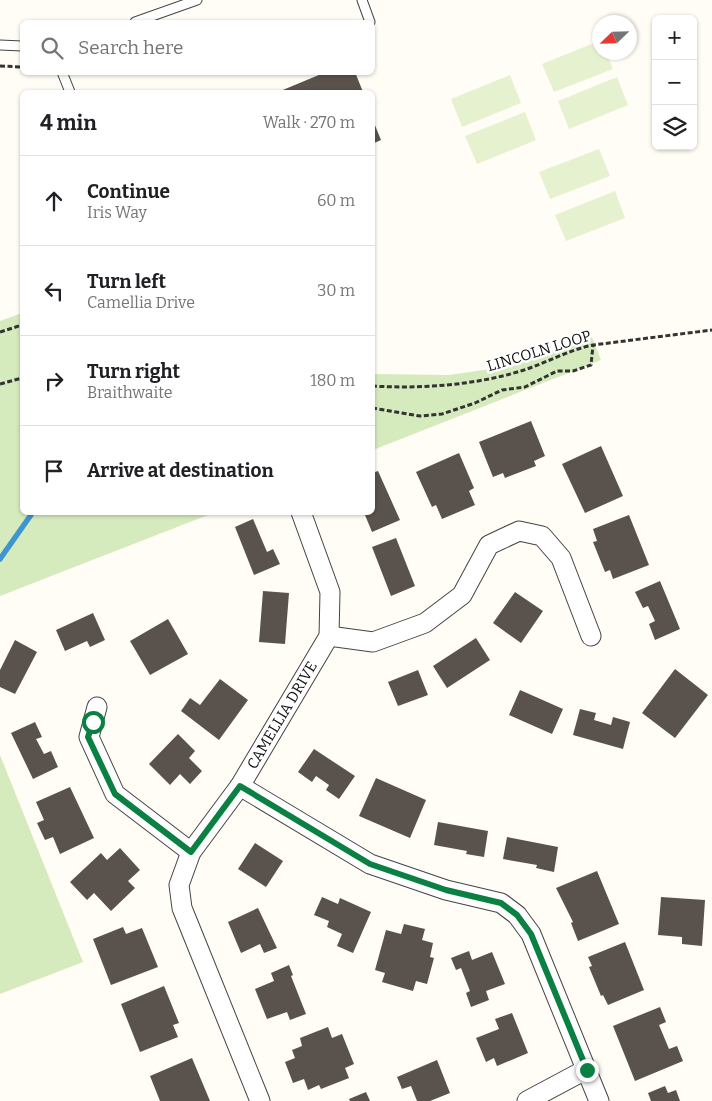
<!DOCTYPE html>
<html lang="en">
<head>
<meta charset="utf-8">
<style>
	body { margin:0; font-family:Bitter,serif; background:#f2f2f2; color:#202124 }
	.controls { position:absolute; right:15px; top:15px; display:grid; overflow:hidden; border-radius:8px; box-shadow:0 1px 4px #0004 }
	.controls button { width:45px; height:45px; display:grid; place-items:center; padding:0; border:0; border-bottom:1px solid #e0e0e0; background:#fff; color:#202124; font:25px sans-serif }
	.compass { position:absolute; left:592px; top:15px; width:45px; height:45px; border-radius:50%; background:#fff; box-shadow:0 1px 4px #0004; rotate:247deg }
	.stop { position:absolute; width:15px; height:15px; margin:-11px; border:4px solid #0b8043; border-radius:50%; background:#fff }
	.stop.end { background:#0b8043; border-color:#fff; box-shadow:0 1px 5px #0008 }
	.list { margin:0; padding:0; list-style:none }
	h2 { display:flex; justify-content:space-between; align-items:center; height:65px; margin:0; padding:0 20px; font-size:21px }
	h2 small { font-size:16px; font-weight:400; color:#757577 }
	.list li { display:grid; grid-template-columns:32px 1fr auto; gap:15px; align-items:center; box-sizing:border-box; height:90px; padding:0 20px; border-top:1px solid #e0e0e0 }
	.list b { display:block; font-size:19px; white-space:nowrap }
	.list p { margin:0; font-size:16px; white-space:nowrap; color:#757577 }
	.list em { font-size:16px; font-style:normal; color:#757577 }
	.icon { flex:none; width:28px; height:28px; fill:none; stroke:currentColor; stroke-width:2; stroke-linecap:round; stroke-linejoin:round }
	.map { position:relative; flex:none; width:712px; height:1101px; overflow:hidden }
	.search { position:absolute; background:#fff; box-shadow:0 1px 4px #0004; left:20px; top:20px; width:355px; height:55px; display:flex; align-items:center; gap:12px; box-sizing:border-box; padding:0 18px; border-radius:8px; color:#757577; font-size:19px }
	.panel { position:absolute; background:#fff; box-shadow:0 1px 4px #0004; left:20px; top:90px; width:355px; height:425px; border-radius:8px }
	.map>svg:first-child { display:block }
	.green { fill:#d5ebbd }
	.pitch { fill:#e6f2cf }
	.lines { fill:none; stroke-linecap:round; stroke-linejoin:round }
	.stream { stroke:#3f96cf; stroke-width:5.5 }
	.building { fill:#5a524d }
	.service-casing { stroke:#444; stroke-width:11 }
	.minor-casing { stroke:#444; stroke-width:21 }
	.path { stroke:#333; stroke-width:3; stroke-dasharray:5 2.5; stroke-linecap:butt }
	.service { stroke:#fff; stroke-width:9 }
	.minor { stroke:#fff; stroke-width:19 }
	.route { stroke:#0b8043; stroke-width:6 }
	.labels { text-anchor:middle; dominant-baseline:central; stroke-width:5; stroke-linejoin:round; paint-order:stroke }
	.street-label { font-size:15px; fill:#111; stroke:#fff }
</style>
</head>
<body>
<div class="map">
<svg width="712" height="1101" viewBox="0 0 712 1101">
	<rect width="100%" height="100%" fill="#fffdf5"/>
	<path class="green" d="M22 313V512L213 513 0 596V321Z
		M592 337 601 360 373 450V374L449 375 504 367Z
		M0 755 83 962 0 994Z"/>
	<path class="pitch" d="M599 41 600 52 606 53 613 69 554 92 542 64Z
		M510 75 521 103 462 127 451 99Z
		M617 77 628 105 569 129 558 101Z
		M525 112 536 140 477 164 465 136Z
		M599 149 610 176 550 199 539 172Z
		M615 191 625 218 566 241 555 215Z"/>
	<g class="lines">
		<path class="stream" d="M0 559 33 512"/>
	</g>
	<path class="building" d="M326 72H355L363 92H278Z
		M372 118 381 140 372 144Z
		M531 421 545 456 534 461 536 466 505 478 503 473 493 477 479 442Z
		M601 446 623 496 585 513 562 464Z
		M459 453 474 488 469 491 475 505 442 519 436 505 432 507 416 472Z
		M378 471 400 520 372 532 365 515 373 511 372 473Z
		M629 515 649 565 613 579 610 570 605 572 593 542 597 541 593 529Z
		M253 519 267 552 273 549 280 564 254 575 235 527Z
		M396 538 415 586 391 596 372 547Z
		M660 581 680 629 655 640 649 624 655 621 648 606 643 608 635 592Z
		M263 591 289 593 285 644 259 642Z
		M515 592 543 611 521 643 493 623Z
		M93 613 105 640 90 647 87 641 65 651 56 630Z
		M168 619 188 654 150 675 130 641Z
		M476 638 490 660 447 688 433 666Z
		M15 640 37 652 15 694 0 687V670Z
		M675 669 708 695 675 738 642 713Z
		M418 670 428 695 398 706 388 682Z
		M220 679 248 700 219 740 181 711 190 698 200 705Z
		M520 690 563 709 552 734 509 715Z
		M580 709 596 713 594 720 611 725 613 717 630 722 623 749 573 735Z
		M35 722 42 737 36 739 44 754 51 751 58 767 33 779 11 733Z
		M178 734 195 751 189 758 202 771 190 784 180 774 170 785 149 764Z
		M314 749 355 776 339 799 326 790 329 785 316 776 312 782 298 772Z
		M376 778 426 800 410 838 359 816Z
		M70 787 94 838 60 854 53 837 45 840 37 823 44 820 36 802Z
		M438 822 488 831 484 857 466 854 467 851 434 845Z
		M507 837 558 847 554 872 536 868 537 865 503 859Z
		M255 843 283 861 266 887 238 869Z
		M120 848 140 870 128 881 135 888 111 911 94 893 87 900 70 882 101 853 107 860Z
		M597 871 619 924 578 941 571 923 573 922 556 888Z
		M322 897 338 904 340 898 371 912 353 953 337 946 342 934 327 927 329 921 314 915Z
		M661 897 705 900 702 946 682 944V937L658 935Z
		M258 908 277 948 264 953 260 944 241 953 228 922Z
		M404 924 425 929 422 940 433 943 430 957 434 958 427 984 416 981 413 991 382 982 385 973 375 970 386 930 401 934Z
		M123 927 126 934 142 928 158 967 111 985 93 939Z
		M625 942 644 990 608 1005 603 995 601 996 589 967 592 966 588 957Z
		M469 951 472 960 492 952 505 984 486 991 489 1000 471 1007 466 993 470 991 461 968 456 970 451 958Z
		M289 965 293 975 291 976 306 1014 290 1020 287 1012 267 1019 255 989 274 981 271 973Z
		M164 986 179 1023 173 1025 178 1037 140 1052 121 1004Z
		M660 1007 666 1022 659 1025 669 1049 677 1046 683 1061 635 1081 613 1026Z
		M512 1013 528 1053 497 1066 494 1058 486 1062 476 1038 499 1029 495 1019Z
		M328 1027 332 1038 342 1034 354 1064 345 1068 349 1078 321 1089 319 1085 308 1090 304 1079 293 1083 285 1062 295 1058 292 1050 302 1046 300 1038Z
		M192 1058 210 1101H160L150 1076Z
		M437 1060 450 1093 430 1101H417L411 1086 402 1089 397 1077Z
		M665 1086 668 1093 676 1090 680 1101H651L648 1093Z
		M366 1092 370 1101H350L349 1099Z"/>
	<g class="lines">
		<defs>
			<path id="service" d="M362 0 370 22
				M135 22 197 0
				M0 45 22 46
				M62 72 70 92"/>
			<g id="minor">
				<path d="M329 636 373 642 425 623 462 595 489 545 519 531 542 536 561 558 591 636"/>
				<path d="M97 707 89 737 115 794 191 852"/>
				<path d="M240 786 370 864 446 890 501 903 517 915 531 934 599 1101"/>
				<path id="s1" d="M260 1101 182 908 179 885 191 852 240 786 329 636 330 592 301 512"/>
				<path d="M527 1101 587 1069"/>
			</g>
		</defs>
		<use href="#service" class="service-casing"/>
		<use href="#minor" class="minor-casing"/>
		<path class="path" d="M0 66 22 67
			M0 332 22 325
			M0 384 22 378
			M372 386C422 389 477 385 524 370 548 362 569 350 593 345L712 330
			M372 408 420 416 442 414 475 403 502 390 525 387 557 371H573L591 365 593 345"/>
		<use href="#service" class="service"/>
		<use href="#minor" class="minor"/>
	</g>
	<g class="lines">
		<path class="route" d="M93 722 88 737 115 794 191 852 240 786 370 864 446 890 501 903 517 915 531 934 587 1070"/>
	</g>
	<g class="labels">
		<g class="street-label">
			<text transform="translate(539 351) rotate(-17)">LINCOLN LOOP</text>
			<text stroke="none"><textPath href="#s1" startOffset="431">CAMELLIA DRIVE</textPath></text>
		</g>
	</g>
</svg>
<div class="controls">
<button>+</button>
<button>−</button>
<button><svg class="icon" aria-label="layers" viewBox="0 0 24 24"><path d="M12 4l9 5-9 5-9-5zM3 14l9 5 9-5"/></svg></button>
</div>
<svg class="compass" viewBox="-18 -18 36 36"><path d="M0-13l5 13h-10z" fill="#e53935"/><path d="M0 13l5-13h-10z" fill="#757577"/></svg>
<div class="stop" style="left:93px;top:722px"></div>
<div class="stop end" style="left:587px;top:1070px"></div>
<div class="search"><svg class="icon" aria-label="search" viewBox="0 0 24 24"><circle cx="10" cy="10" r="6"/><path d="M15 15l6 6"/></svg>Search here</div>
<section class="panel">
<h2>4 min<small>Walk · 270 m</small></h2>
<ul class="list">
<li><svg class="icon" aria-label="ahead" viewBox="0 0 24 24"><path d="M12 20V5M6 11l6-6 6 6"/></svg><div><b>Continue</b><p>Iris Way</p></div><em>60 m</em></li>
<li><svg class="icon" aria-label="left" viewBox="0 0 24 24"><path d="M17 20v-9H6M10 6l-5 5 5 5"/></svg><div><b>Turn left</b><p>Camellia Drive</p></div><em>30 m</em></li>
<li><svg class="icon" aria-label="right" viewBox="0 0 24 24"><path d="M7 20v-9h11M14 6l5 5-5 5"/></svg><div><b>Turn right</b><p>Braithwaite</p></div><em>180 m</em></li>
<li><svg class="icon" aria-label="arrive" viewBox="0 0 24 24"><path d="M6 21V4h12l-3 4 3 4H6"/></svg><div><b>Arrive at destination</b></div></li>
</ul>
</section>
</div>
</body>
</html>
